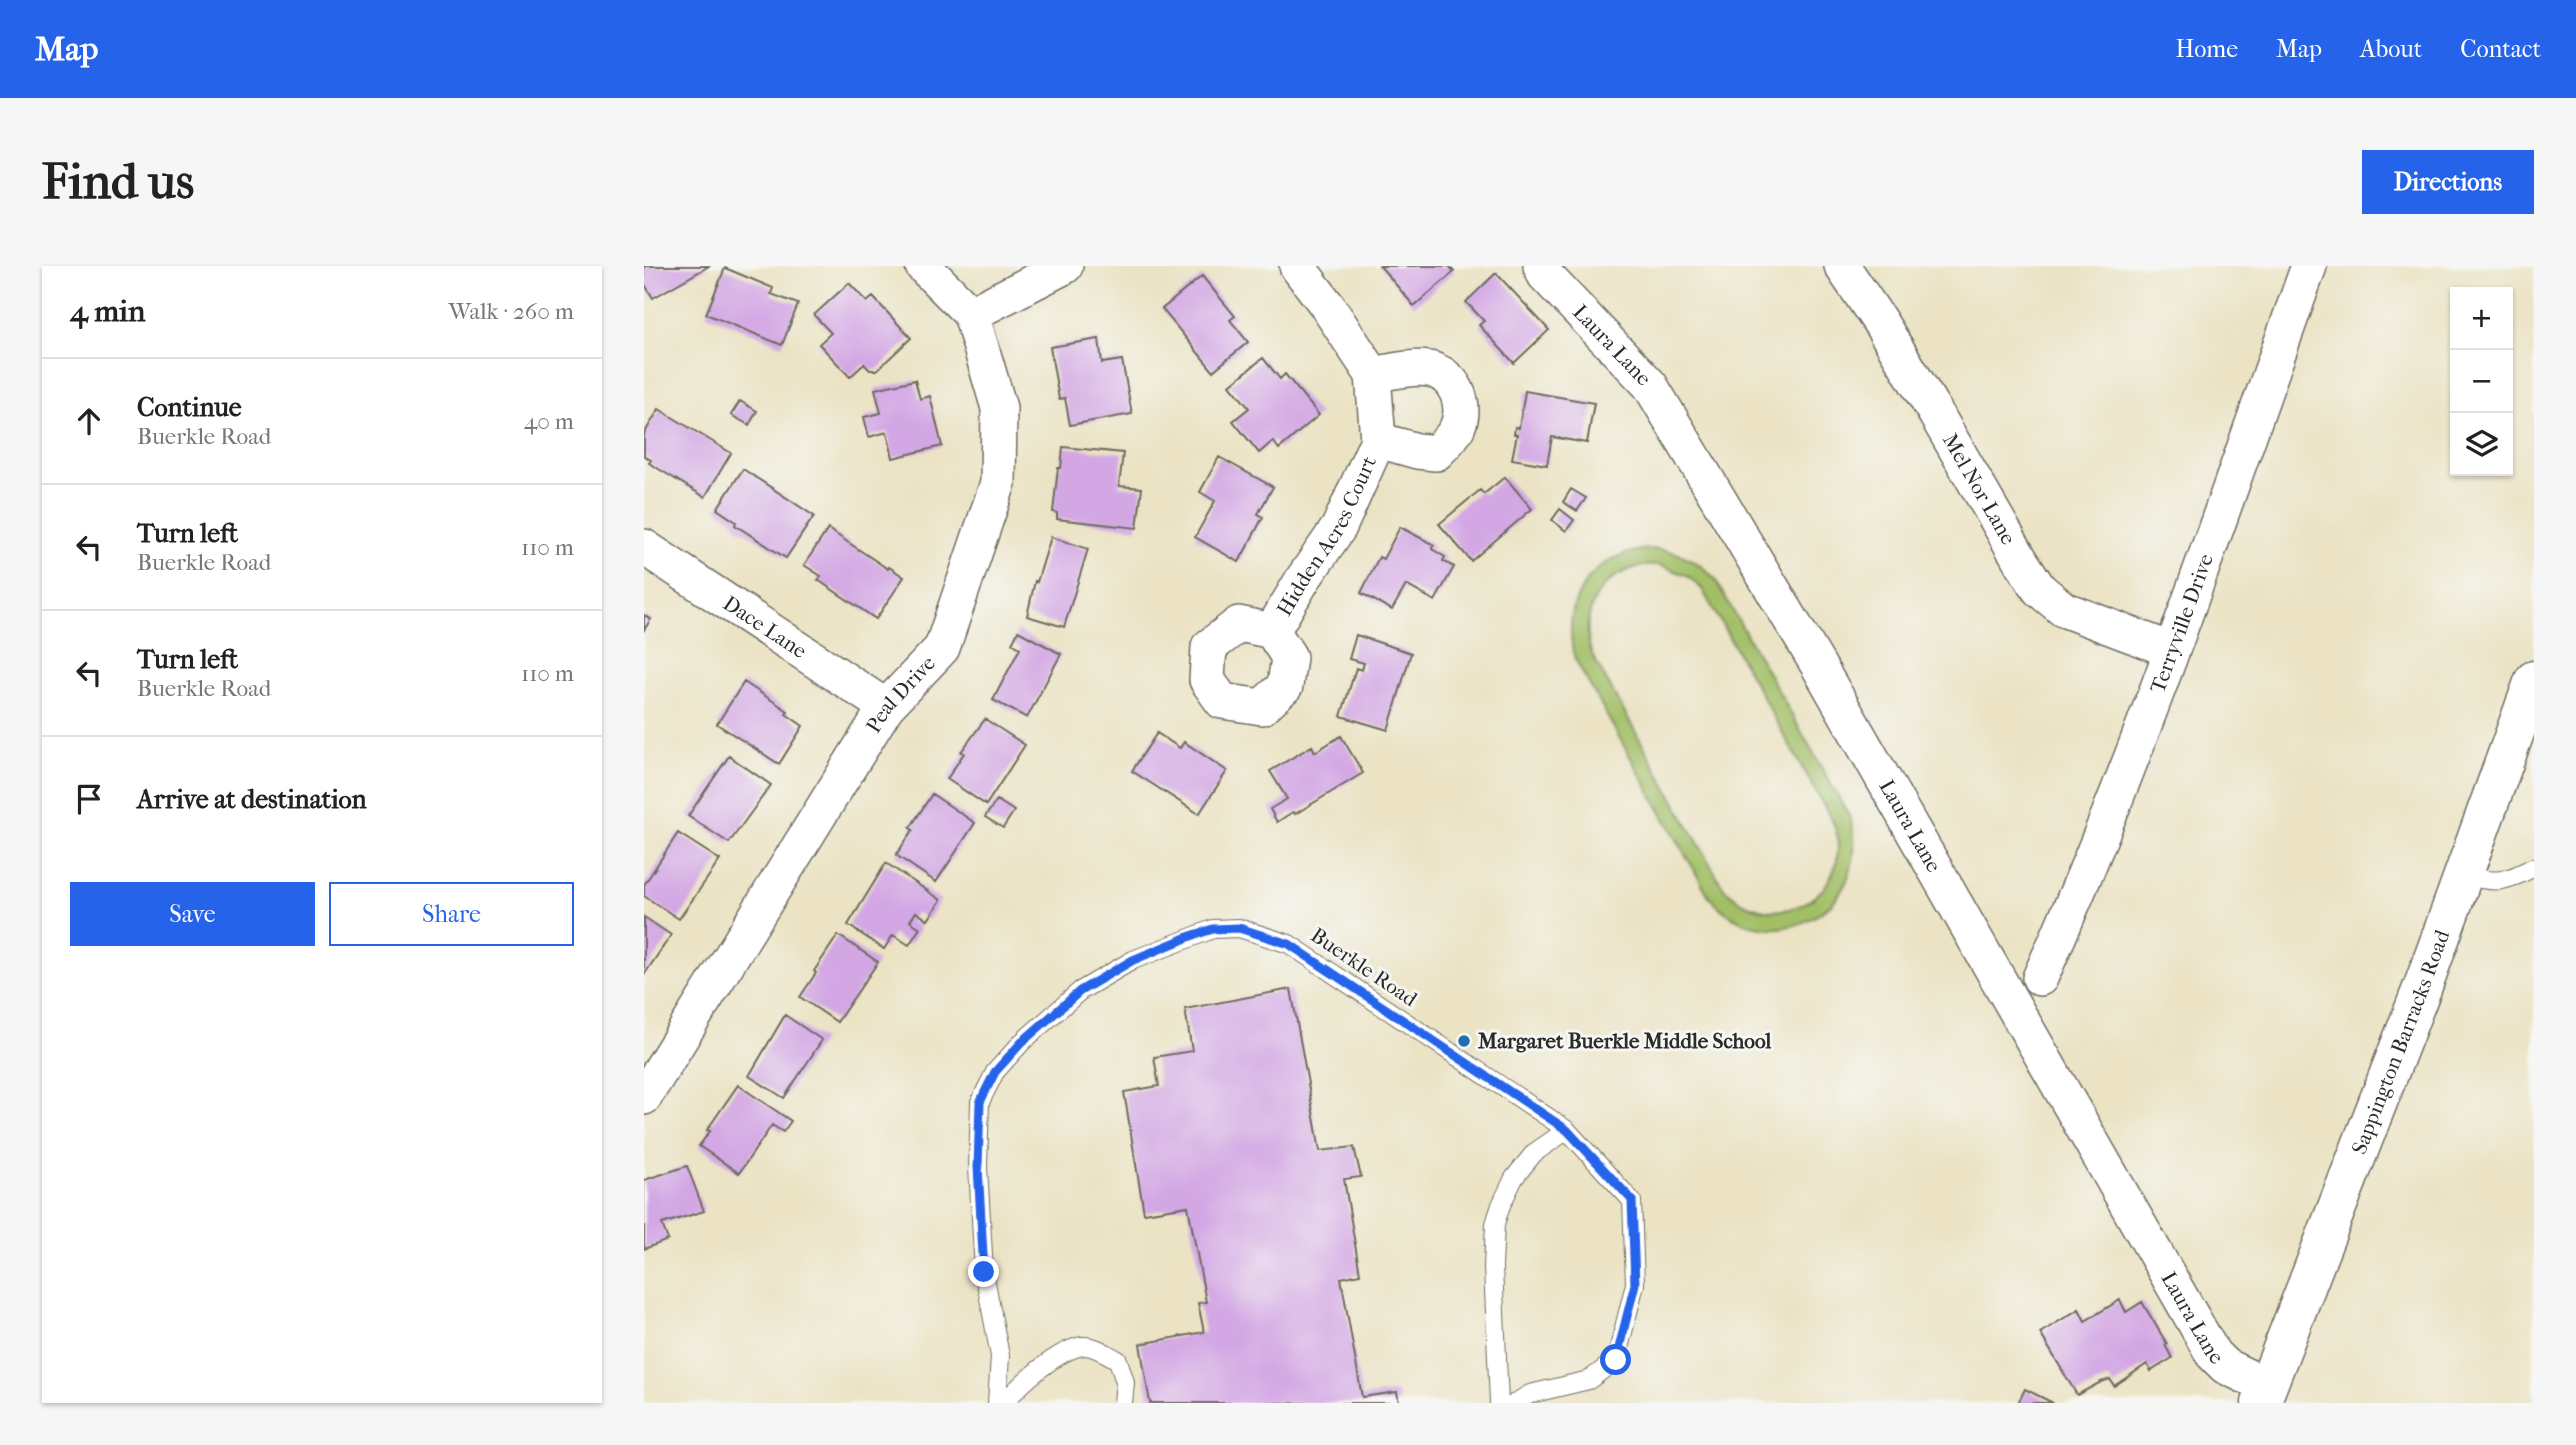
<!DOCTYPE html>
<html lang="en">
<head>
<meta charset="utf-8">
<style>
	body { margin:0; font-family:"IM FELL French Canon",serif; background:#f6f6f6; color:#222 }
	.controls { position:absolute; right:21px; top:21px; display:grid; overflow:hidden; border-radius:0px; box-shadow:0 2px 5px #0004 }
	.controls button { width:63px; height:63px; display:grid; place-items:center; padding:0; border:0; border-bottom:2px solid #e0e0e0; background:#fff; color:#222; font:35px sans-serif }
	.stop { position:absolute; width:21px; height:21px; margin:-16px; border:5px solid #2563eb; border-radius:50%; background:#fff }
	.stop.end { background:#2563eb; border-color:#fff; box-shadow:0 2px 7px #0008 }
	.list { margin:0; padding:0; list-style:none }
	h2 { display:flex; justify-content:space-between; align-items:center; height:91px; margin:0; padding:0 28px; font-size:30px }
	h2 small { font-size:23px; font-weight:400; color:#767676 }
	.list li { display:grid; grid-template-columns:46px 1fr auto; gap:21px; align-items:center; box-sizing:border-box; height:126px; padding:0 28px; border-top:2px solid #e0e0e0 }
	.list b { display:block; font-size:26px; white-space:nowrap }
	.list p { margin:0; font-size:23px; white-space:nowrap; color:#767676 }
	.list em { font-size:23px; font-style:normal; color:#767676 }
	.actions { display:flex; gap:14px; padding:21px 28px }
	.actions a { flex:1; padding:16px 0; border:2px solid #2563eb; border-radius:0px; text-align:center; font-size:24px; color:#2563eb }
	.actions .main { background:#2563eb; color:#fff }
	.icon { flex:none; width:38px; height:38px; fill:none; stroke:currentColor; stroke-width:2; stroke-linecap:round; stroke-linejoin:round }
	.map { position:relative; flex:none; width:1890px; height:1137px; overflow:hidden; border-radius:0px }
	header { display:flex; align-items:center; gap:42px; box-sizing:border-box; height:98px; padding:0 35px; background:#2563eb; color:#fff }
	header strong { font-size:33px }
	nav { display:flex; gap:38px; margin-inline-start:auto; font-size:24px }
	.intro { display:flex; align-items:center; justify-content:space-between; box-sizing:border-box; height:168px; padding:0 42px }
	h1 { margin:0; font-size:49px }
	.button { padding:18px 32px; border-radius:0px; background:#2563eb; color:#fff; font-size:24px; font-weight:700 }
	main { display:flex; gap:42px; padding:0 42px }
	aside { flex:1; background:#fff; border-radius:0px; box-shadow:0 2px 5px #0004 }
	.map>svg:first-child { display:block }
	.green { fill:#a2bf66; stroke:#667548; stroke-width:2; fill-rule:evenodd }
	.building { fill:#d3a7e4 }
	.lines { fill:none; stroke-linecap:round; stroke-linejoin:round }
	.service-casing { stroke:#6e6b61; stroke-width:20 }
	.minor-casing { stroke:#6e6b61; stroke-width:38 }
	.tertiary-casing { stroke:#6e6b61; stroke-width:41 }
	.service { stroke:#fff; stroke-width:18 }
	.minor { stroke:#fff; stroke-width:35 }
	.tertiary { stroke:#fff; stroke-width:38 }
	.route { stroke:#2563eb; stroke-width:9 }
	.poi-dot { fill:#1f6fb2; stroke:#f6f6f2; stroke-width:2.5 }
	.labels { text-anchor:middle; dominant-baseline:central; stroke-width:6; stroke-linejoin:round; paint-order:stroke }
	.street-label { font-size:21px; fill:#2b2b2b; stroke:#f6f6f2 }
	.poi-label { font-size:21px; font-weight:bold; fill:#2b2b2b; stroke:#f6f6f2; text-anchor:start }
</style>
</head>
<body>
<header>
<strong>Map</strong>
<nav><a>Home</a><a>Map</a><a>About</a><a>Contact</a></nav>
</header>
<div class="intro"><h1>Find us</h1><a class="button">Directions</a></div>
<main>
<aside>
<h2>4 min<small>Walk · 260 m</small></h2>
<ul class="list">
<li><svg class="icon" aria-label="ahead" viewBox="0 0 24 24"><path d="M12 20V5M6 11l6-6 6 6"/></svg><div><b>Continue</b><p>Buerkle Road</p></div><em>40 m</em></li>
<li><svg class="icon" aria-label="left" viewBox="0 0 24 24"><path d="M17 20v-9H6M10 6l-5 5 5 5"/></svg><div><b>Turn left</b><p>Buerkle Road</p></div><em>110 m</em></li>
<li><svg class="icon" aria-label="left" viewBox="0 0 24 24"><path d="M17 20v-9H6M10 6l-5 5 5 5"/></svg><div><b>Turn left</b><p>Buerkle Road</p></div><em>110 m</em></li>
<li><svg class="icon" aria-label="arrive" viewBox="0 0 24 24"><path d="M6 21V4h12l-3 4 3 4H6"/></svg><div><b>Arrive at destination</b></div></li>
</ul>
<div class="actions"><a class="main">Save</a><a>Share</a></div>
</aside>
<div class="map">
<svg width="1890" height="1137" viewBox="0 0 1890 1137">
	<rect width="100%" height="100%" fill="#f6f6f2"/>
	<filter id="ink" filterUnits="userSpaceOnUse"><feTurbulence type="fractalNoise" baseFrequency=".0143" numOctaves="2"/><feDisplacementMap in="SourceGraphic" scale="14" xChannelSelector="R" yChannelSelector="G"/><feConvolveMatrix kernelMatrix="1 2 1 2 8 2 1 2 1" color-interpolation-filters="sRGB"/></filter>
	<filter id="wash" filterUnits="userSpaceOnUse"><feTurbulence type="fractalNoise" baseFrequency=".00686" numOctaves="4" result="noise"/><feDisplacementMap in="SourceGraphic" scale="28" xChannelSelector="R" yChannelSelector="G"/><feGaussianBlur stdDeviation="1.57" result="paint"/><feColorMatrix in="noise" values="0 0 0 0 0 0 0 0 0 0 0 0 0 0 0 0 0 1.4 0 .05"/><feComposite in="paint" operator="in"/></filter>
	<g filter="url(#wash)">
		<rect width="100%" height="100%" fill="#ebe3c4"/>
		<path class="green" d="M1004 283C1032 283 1052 293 1071 313L1206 552C1232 641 1129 701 1066 632L931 393C916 336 945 290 1004 283ZM1015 299 1043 309 1058 323 1190 558C1213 629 1130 675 1079 621L947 387C933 338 964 298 1015 299Z"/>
		<g id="blocks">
			<path class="building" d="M0 0H65L9 32 0 17Z
				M736 0H805L810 6 770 40Z
				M81 2 129 22 127 28 154 38 138 79 62 48Z
				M852 7 905 64 870 97 835 59 840 55 822 36Z
				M558 10 591 50 586 54 604 76 569 105 518 43Z
				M205 17 223 36 229 31 267 72 233 104H226L220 98 206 111 175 78 187 67 170 49Z
				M455 73 458 97 478 94 488 148 426 159 421 132 415 133 406 81Z
				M619 92 636 113 641 108 675 149 635 183 629 175 615 187 589 155 605 142 586 119Z
				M271 114 276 133 286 130 298 180 249 192 243 166 225 171 220 151 237 147 231 123Z
				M881 125 950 137 943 177 908 171 903 199 868 193 873 168H870L871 161 875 162Z
				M96 135 113 145 105 159 87 149Z
				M15 143 87 187 61 231 5 197 7 194 0 190V168Z
				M419 181 479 187 475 220 498 222 493 262 413 253V247L409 246 414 202H417Z
				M575 191 629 221 614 248 619 251 595 296 551 271 571 235 556 226Z
				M99 203 170 250 142 292 91 259 92 256 73 243Z
				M861 211 888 243 827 295 795 258 836 224 840 228Z
				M927 223 942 232 933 245 919 236Z
				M916 243 930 254 922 265 908 254Z
				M756 261 790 279 788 283 801 291 799 295 810 301 791 335 762 319 748 344 717 327 735 291 739 293Z
				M184 263 244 303 245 301 260 311 232 353 174 314 177 310 160 299Z
				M407 271 444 283 420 361 383 350 391 315 393 316Z
				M0 349 7 353 0 364Z
				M374 365 417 388 383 452 349 434 376 382 368 377Z
				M712 369 767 387 744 464 697 450 712 402 718 404 720 397 705 393Z
				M100 416 144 445 142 448 159 460 135 498 73 458Z
				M341 453 381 479 342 539 303 513 320 487 317 486Z
				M513 467 536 482 540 476 583 505 555 548 488 505Z
				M697 470 719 507 651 548 649 546 633 556 626 543 643 533 626 505 668 480 671 486Z
				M85 490 127 519 85 577 44 550Z
				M288 528 331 557 292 616 252 589 269 564 266 562Z
				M353 534 370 545 359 562 341 551Z
				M34 567 76 594 35 653 0 630V619Z
				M242 597 297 634 284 654 272 646 266 655 276 662 265 679 249 669 240 683 204 659Z
				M0 651 27 669 0 709Z
				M194 669 234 696 193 756 156 731 172 707 170 705Z
				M647 723 676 885 710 881 717 911 700 913 716 1008 697 1012 718 1131 753 1126 755 1137H506L496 1078 560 1066 554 1037 562 1036 544 940 500 947 480 826 515 820 510 791 548 785 541 743Z
				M141 749 178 774 140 832 105 810Z
				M94 819 147 855 139 866 128 859 95 907 55 880 66 865 63 864Z
				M43 900 60 945 18 958 24 974 0 983V914Z
				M1476 1034 1482 1046 1498 1036 1523 1078 1521 1079 1528 1092 1507 1105 1503 1098 1470 1120 1466 1113 1457 1116 1433 1129 1396 1067 1435 1043 1441 1055Z
				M1381 1123 1409 1137H1374Z"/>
		</g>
	</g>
	<g filter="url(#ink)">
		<use href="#blocks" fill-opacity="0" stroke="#6e6b61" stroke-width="2"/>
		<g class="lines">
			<defs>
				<path id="service" d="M1820 608C1852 619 1861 616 1890 601
					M353 1137 356 1090 340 1006 334 901 336 836 351 806 378 776 436 725 489 694 569 663 595 662 645 678 923 864 988 935 991 1018 972 1094 945 1114 886 1128 871 1137
					M360 1137C376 1118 413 1084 439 1080 451 1079 464 1089 474 1094L481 1116 479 1137
					M855 1137 849 1001 851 958 857 939 870 912 890 887 923 864"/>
				<g id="minor">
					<path id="s1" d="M897 0 901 9 1006 119 1174 399 1569 1088 1581 1100 1623 1120"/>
					<path id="s2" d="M1198 0 1236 56 1292 148 1378 297 1395 323 1419 343 1527 384"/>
					<path d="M327 48 421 0"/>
					<path d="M729 109C745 106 774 99 789 104 813 112 823 140 813 162 809 171 799 180 792 187L773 185 734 174"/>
					<path id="s3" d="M0 281 242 441"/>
					<path d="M595 358 628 365 645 391 641 420 618 441 578 435 563 414 565 381Z"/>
					<path id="s4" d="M628 365 659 313 695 261 734 174 729 109 682 38 653 0"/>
					<path id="s5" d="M1396 712C1500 481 1579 239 1665 0"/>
					<path id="s6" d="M0 831 242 441 298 382 354 217 355 142 327 48 279 0"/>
				</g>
				<g id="tertiary">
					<path id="s7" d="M1617 1137 1779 720 1890 414"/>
				</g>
			</defs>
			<use href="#service" class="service-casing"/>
			<use href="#minor" class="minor-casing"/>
			<use href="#tertiary" class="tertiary-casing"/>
			<use href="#service" class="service"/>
			<use href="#minor" class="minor"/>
			<use href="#tertiary" class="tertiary"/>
		</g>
	</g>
	<g class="lines" filter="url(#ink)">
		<path class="route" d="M340 1006 334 901 336 836 351 806 378 776 436 725 489 694 547 670 569 663 595 662 645 678 923 864 988 934 991 1018 972 1094"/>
	</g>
	<circle class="poi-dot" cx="820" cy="775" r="7"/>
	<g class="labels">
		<g class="street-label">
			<text stroke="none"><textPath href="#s1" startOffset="107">Laura Lane</textPath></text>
			<text stroke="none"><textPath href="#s2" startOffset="262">Mel Nor Lane</textPath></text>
			<text stroke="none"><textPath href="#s4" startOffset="110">Hidden Acres Court</textPath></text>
			<text stroke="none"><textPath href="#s5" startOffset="382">Terryville Drive</textPath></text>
			<text stroke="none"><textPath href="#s3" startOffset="145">Dace Lane</textPath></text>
			<text stroke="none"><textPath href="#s6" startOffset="478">Peal Drive</textPath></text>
			<text stroke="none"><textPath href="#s1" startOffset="674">Laura Lane</textPath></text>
			<text transform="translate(720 701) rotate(34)">Buerkle Road</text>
			<text stroke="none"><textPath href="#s7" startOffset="387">Sappington Barracks Road</textPath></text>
			<text stroke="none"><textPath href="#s1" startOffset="1241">Laura Lane</textPath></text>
		</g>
		<g class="poi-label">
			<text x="834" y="775">Margaret Buerkle Middle School</text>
		</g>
	</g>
</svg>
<div class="controls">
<button>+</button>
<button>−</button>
<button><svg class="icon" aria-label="layers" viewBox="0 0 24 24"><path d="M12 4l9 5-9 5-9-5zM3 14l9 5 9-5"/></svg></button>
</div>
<div class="stop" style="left:972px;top:1094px"></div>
<div class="stop end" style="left:340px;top:1006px"></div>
</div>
</main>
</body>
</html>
